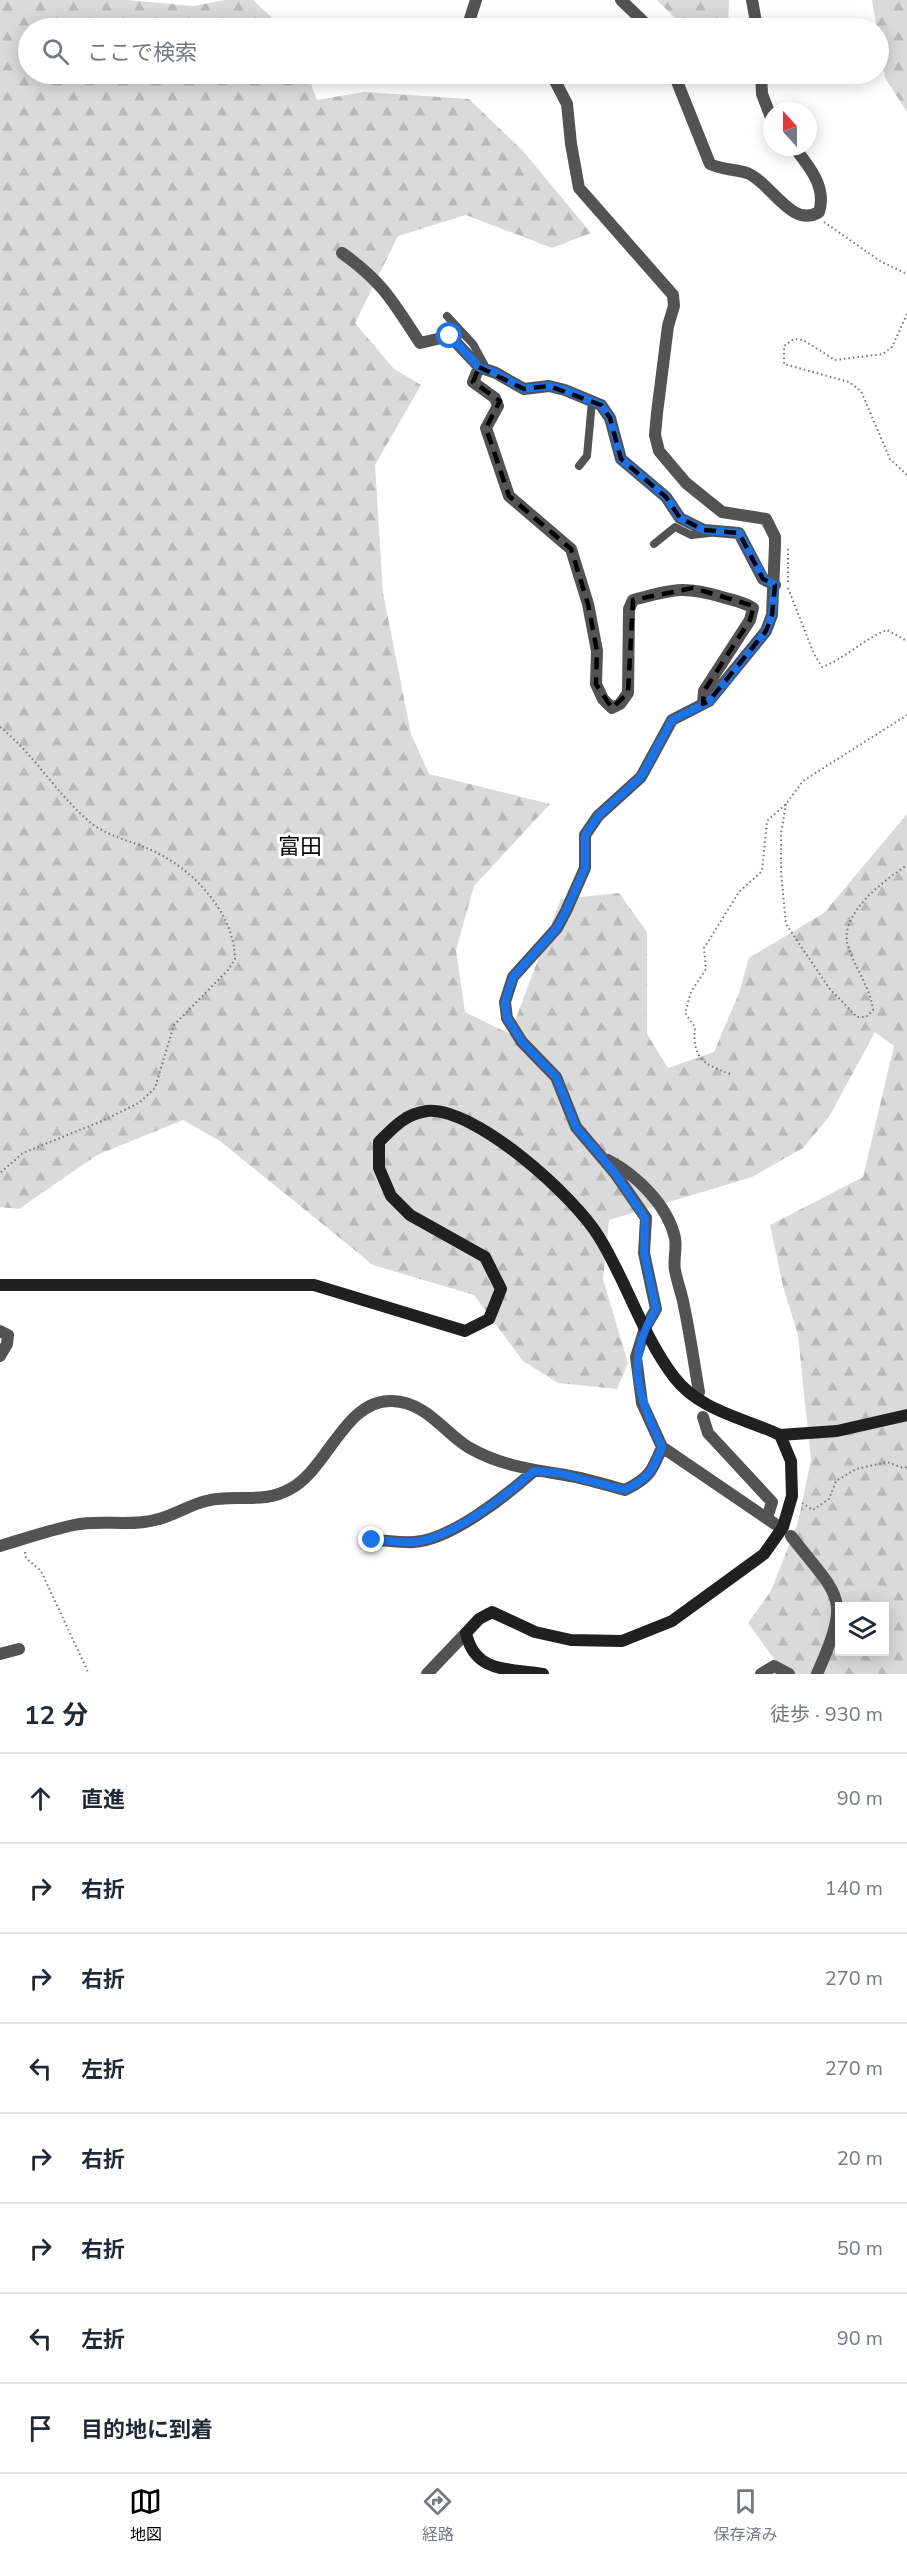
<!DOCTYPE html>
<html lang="ja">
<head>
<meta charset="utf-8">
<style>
	body { margin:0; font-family:"Nunito Sans","Noto Sans JP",sans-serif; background:#f2f2f3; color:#1f2937 }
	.controls { position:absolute; right:18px; bottom:18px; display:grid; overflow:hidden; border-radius:0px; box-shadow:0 3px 15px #0003 }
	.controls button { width:54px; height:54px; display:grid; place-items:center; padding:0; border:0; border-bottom:2px solid #e0e1e3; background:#fff; color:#1f2937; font:30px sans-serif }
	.compass { position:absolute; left:763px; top:102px; width:54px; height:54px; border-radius:50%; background:#fff; box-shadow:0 3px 15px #0003; rotate:339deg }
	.stop { position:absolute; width:18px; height:18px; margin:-14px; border:4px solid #1a73e8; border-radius:50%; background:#fff }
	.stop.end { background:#1a73e8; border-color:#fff; box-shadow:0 2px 6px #0008 }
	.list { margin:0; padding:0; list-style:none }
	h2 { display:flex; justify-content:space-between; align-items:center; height:78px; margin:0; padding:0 24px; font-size:26px }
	h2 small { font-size:20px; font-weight:400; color:#747a83 }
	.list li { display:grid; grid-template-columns:39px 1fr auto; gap:18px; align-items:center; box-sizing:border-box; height:90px; padding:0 24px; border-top:2px solid #e0e1e3 }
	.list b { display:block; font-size:22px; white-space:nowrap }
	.list em { font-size:20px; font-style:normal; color:#747a83 }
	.icon { flex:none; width:33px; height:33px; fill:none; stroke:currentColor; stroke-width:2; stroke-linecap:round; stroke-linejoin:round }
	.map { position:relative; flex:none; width:907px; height:1674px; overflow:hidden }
	.search { position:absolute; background:#fff; box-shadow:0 3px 15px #0003; left:18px; right:18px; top:18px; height:66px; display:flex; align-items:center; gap:15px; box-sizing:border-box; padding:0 21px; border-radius:33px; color:#747a83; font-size:22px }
	.sheet { height:798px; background:#fff }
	nav { display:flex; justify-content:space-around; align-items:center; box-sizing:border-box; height:84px; border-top:2px solid #e0e1e3; background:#fff; font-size:16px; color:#747a83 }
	nav a { display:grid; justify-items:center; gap:3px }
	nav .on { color:#000 }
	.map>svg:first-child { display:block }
	.forest { fill:url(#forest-firs); fill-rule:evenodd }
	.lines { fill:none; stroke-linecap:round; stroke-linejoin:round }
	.path { stroke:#757575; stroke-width:2; stroke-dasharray:1.5 3; stroke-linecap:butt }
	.lane { stroke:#535353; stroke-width:8 }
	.street { stroke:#535353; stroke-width:12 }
	.secondary { stroke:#202020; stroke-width:12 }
	.route { stroke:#1a73e8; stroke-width:8 }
	.marked { fill:none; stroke:#000; stroke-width:4.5; stroke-dasharray:12 8; stroke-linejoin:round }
	.labels { text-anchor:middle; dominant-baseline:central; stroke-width:6; stroke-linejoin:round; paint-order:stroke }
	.quarter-label { font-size:22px; fill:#000; stroke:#fff }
</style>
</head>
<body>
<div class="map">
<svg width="907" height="1674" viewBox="0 0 907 1674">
	<defs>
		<pattern id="forest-firs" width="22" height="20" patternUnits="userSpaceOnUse" patternTransform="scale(1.5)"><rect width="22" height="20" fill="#dadada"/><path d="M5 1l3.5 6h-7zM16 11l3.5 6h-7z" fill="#b9b9b9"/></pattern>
	</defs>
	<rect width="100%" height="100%" fill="#fff"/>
	<path class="forest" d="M0 0H126L194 6 225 0H253L283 28H28V74H307L317 100 364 92 469 99 524 152 591 233 552 248 466 215 398 236 355 323 394 369 421 385 375 465 383 593 411 734 429 774 550 804 474 886 456 950 465 1012 510 1034 561 899 619 893 647 932V1034L668 1068 714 1052 739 993 749 958 824 913 907 814V1674H785L748 1623 771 1591 798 1522 811 1460 798 1335 783 1286 770 1225 863 1177 894 1046 875 1032 829 1117 803 1148 752 1177 609 1220 603 1279 628 1363 617 1389 558 1383 523 1361 474 1295 373 1265 220 1141 183 1120 97 1155 19 1209 0 1207ZM840 1606H884V1652H840Z
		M657 0H729L728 28H685Z
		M872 0H907V112L885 78Z"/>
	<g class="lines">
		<path class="path" d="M824 222 880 261 907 274
			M907 314 892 347 883 354 835 360 803 340 794 339 784 346V364L849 382 861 391 890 459 907 475
			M788 549V582
			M788 588 814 654 822 667C845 659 863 639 887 630L907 641
			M0 727C35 755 57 795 91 823 107 836 131 841 149 849 191 867 234 911 235 959L228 970 174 1025 155 1088 139 1103 102 1121 23 1153 0 1173
			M786 804 781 834V873L786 924 829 988 857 1017H866L873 1010C870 986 855 969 848 946 838 914 885 880 907 865
			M730 1074C703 1064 692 1058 695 1027L685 1013 691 992 706 969 704 948 739 892 762 871 767 821 786 804 803 781 907 715
			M802 1503 813 1510 829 1499 836 1481 856 1469 887 1462 903 1468 907 1467
			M25 1552 26 1558 41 1571 89 1674"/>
		<path class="lane" d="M447 316 473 344 484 364 479 367
			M579 466 587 456 592 401
			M654 544 675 527 691 535 710 533"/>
		<path class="street" d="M621 0 650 28
			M752 0 757 28
			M467 28 476 0
			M545 74 553 77 567 104 571 144 579 188 673 295 674 306 668 326 657 413 655 435 659 451 686 483 722 512 766 519 775 537V545L772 615 766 631 709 701 672 720 641 777 598 816 585 835V868L566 911 557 928 513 977 505 1002 507 1018 522 1042 556 1077 576 1127 615 1173 646 1218 644 1253 656 1309 645 1328 636 1357 642 1403 662 1447 775 1524
			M674 74 710 164C722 170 735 169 747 173 771 182 791 229 819 212 827 187 809 166 794 147
			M761 74 762 94 772 120
			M342 253C383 282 393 302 420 343L450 336 479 367 496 373 524 389 549 386 565 390 601 405 610 418 621 459 666 497 680 518 704 530 739 533 763 579 775 585
			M479 367 473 382 495 398 498 406 486 428 509 496 571 549 588 604 597 651 596 684 603 699 612 708 620 704 628 693 629 609 633 600C672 590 682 585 722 597 733 600 744 602 753 608L750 620 704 691 703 704
			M608 1160C637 1175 668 1206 675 1238 677 1249 673 1260 675 1270 677 1282 682 1294 684 1306 690 1334 694 1363 699 1392
			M0 1331 8 1335 7 1344 0 1356
			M703 1417 708 1433 772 1502 767 1518
			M791 1536C840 1599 852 1595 817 1674
			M372 1540C386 1540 401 1543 414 1542 451 1540 507 1495 534 1471
			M0 1546C24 1539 50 1530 74 1525 101 1519 128 1527 155 1520 173 1516 189 1505 206 1501 235 1493 262 1505 290 1489 328 1469 345 1399 392 1401 426 1402 444 1432 468 1447 497 1464 527 1469 559 1474 581 1477 603 1484 625 1490 649 1478 652 1472 662 1447
			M0 1654 19 1649
			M427 1674 466 1633
			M761 1674 774 1666 789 1674"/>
		<path class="secondary" d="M0 1285H314L465 1331 489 1319 501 1289 485 1257 410 1215 391 1196 379 1168V1142C394 1127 405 1114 427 1111 476 1107 575 1197 599 1237 627 1282 642 1335 674 1377 700 1411 744 1418 780 1435L791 1461 792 1496 783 1527 764 1554 672 1621 622 1641 571 1640 535 1632 492 1612 479 1619 466 1633C475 1674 509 1668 543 1674
			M780 1435 837 1431 907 1415"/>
	</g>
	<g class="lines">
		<path class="route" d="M372 1540C386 1540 401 1543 414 1542 451 1539 507 1495 534 1471L559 1473 625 1490C649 1478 652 1472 662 1447 638 1395 624 1361 656 1309L644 1253 645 1218 615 1173 576 1127 556 1077 522 1042 507 1018 505 1002 513 977 557 928 566 911 585 868V835L598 816 641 777 672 720 710 701 766 631 772 615 775 585 764 579 739 533 704 530 680 518 666 497 621 459 610 418 601 405 565 390 549 386 524 389 496 373 479 367 450 336"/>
	</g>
	<path class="marked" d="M479 367 524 389 549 386 601 405 610 418 621 459 666 497 680 518 704 530 739 533 763 579 775 585 772 615 766 631 709 701 703 704 704 691 750 620 754 606 693 588 633 600 628 693 612 708 596 684 597 651 588 604 571 549 509 496 486 428 500 401 473 382Z"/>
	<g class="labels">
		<g class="quarter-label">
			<text x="300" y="847">富田</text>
		</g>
	</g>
</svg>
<div class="controls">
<button><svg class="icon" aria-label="layers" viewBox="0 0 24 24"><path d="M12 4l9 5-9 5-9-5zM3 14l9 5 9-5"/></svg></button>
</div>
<svg class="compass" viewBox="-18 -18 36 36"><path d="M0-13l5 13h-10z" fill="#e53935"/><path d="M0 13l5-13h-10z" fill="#747a83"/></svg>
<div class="stop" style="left:450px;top:336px"></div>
<div class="stop end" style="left:372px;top:1540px"></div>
<div class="search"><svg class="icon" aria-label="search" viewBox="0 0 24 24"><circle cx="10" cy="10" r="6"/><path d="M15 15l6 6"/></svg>ここで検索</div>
</div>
<section class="sheet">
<h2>12 分<small>徒歩 · 930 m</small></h2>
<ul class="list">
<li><svg class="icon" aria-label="ahead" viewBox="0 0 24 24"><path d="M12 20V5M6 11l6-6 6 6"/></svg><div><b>直進</b></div><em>90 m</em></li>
<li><svg class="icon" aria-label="right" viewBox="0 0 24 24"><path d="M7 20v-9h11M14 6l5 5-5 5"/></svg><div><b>右折</b></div><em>140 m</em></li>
<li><svg class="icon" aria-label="right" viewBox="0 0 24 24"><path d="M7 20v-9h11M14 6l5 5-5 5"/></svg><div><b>右折</b></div><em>270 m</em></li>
<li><svg class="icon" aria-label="left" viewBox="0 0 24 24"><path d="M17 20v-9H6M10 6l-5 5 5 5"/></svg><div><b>左折</b></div><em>270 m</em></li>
<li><svg class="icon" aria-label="right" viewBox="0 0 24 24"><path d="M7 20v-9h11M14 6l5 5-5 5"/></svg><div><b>右折</b></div><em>20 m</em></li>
<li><svg class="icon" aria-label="right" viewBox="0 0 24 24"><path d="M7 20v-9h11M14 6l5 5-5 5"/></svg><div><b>右折</b></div><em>50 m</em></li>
<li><svg class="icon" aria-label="left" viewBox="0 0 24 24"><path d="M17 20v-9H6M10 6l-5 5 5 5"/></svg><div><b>左折</b></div><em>90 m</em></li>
<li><svg class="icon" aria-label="arrive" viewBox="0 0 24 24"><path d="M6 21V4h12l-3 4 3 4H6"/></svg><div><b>目的地に到着</b></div></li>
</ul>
</section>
<nav>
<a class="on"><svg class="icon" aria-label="map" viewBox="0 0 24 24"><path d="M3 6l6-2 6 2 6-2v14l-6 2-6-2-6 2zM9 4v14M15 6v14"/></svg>地図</a>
<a><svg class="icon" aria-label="directions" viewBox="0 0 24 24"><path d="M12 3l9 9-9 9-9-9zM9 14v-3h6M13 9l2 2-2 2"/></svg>経路</a>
<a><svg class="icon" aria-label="saved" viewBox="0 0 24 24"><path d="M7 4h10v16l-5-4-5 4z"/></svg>保存済み</a>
</nav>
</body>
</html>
